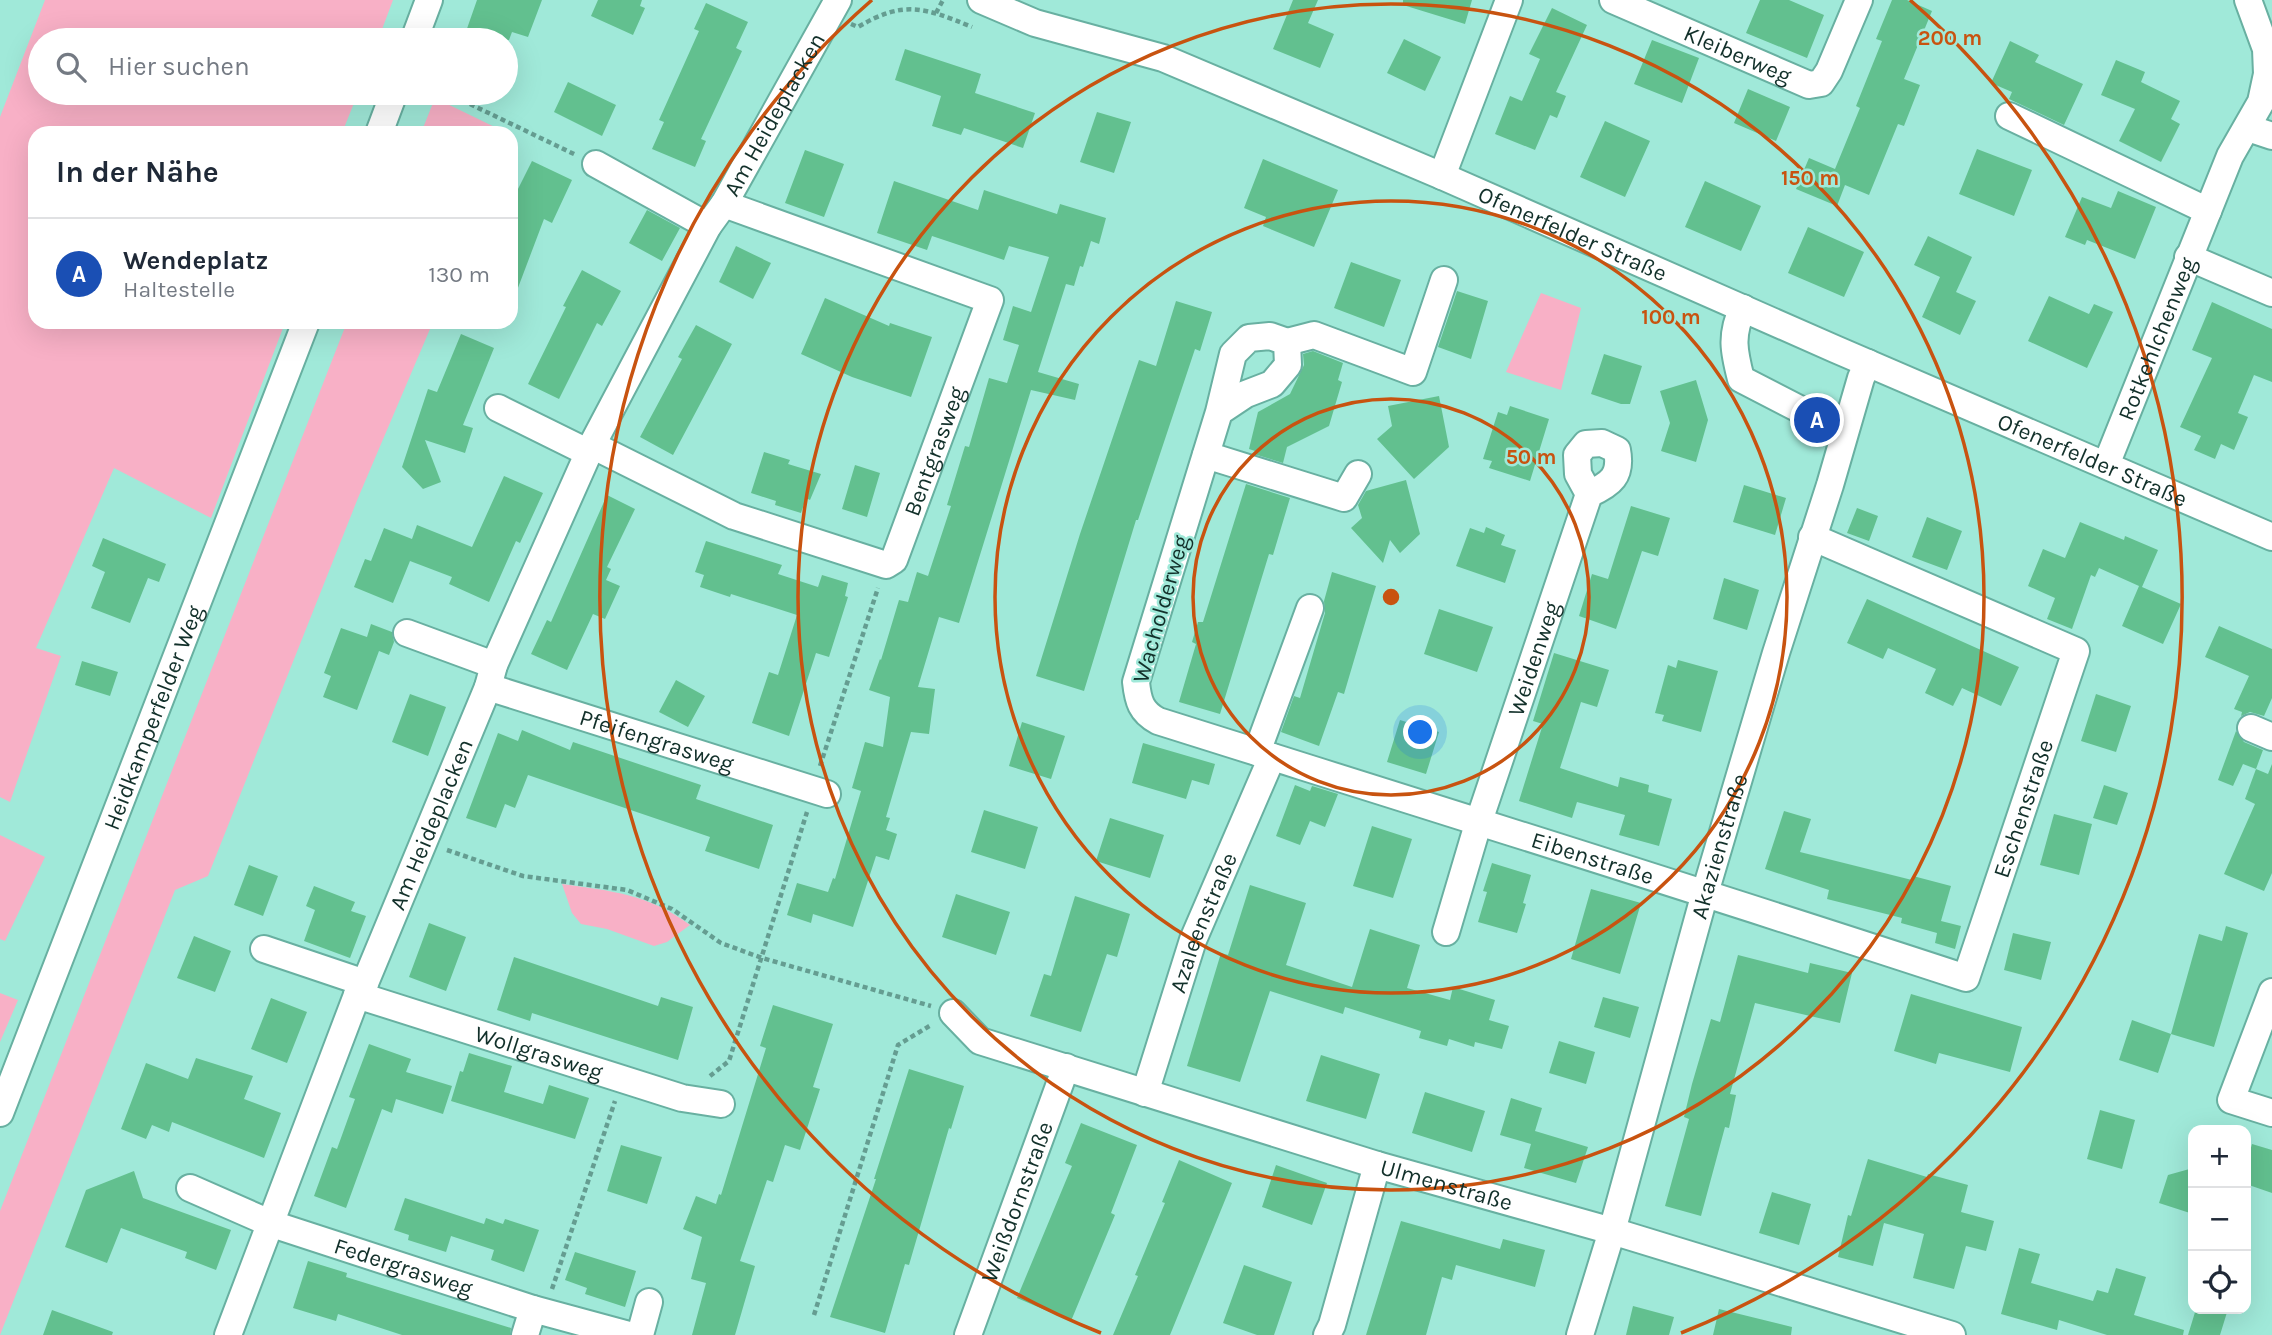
<!DOCTYPE html>
<html lang="de">
<head>
<meta charset="utf-8">
<style>
	body { margin:0; font-family:Karla,sans-serif; background:#f6f6f7; color:#1f2937 }
	.controls { position:absolute; right:21px; bottom:21px; display:grid; overflow:hidden; border-radius:14px; box-shadow:0 7px 28px #0002 }
	.controls button { width:63px; height:63px; display:grid; place-items:center; padding:0; border:0; border-bottom:2px solid #e0e1e3; background:#fff; color:#1f2937; font:35px sans-serif }
	.you { position:absolute; left:1421px; top:733px; width:24px; height:24px; margin:-18px; border:5px solid #fff; border-radius:50%; background:#1a73e8; box-shadow:0 0 0 10px #1a73e833 }
	.badge { display:grid; place-items:center; width:46px; height:46px; border-radius:50%; background:#ea580c; color:#fff; font-size:23px; font-weight:700 }
	.pin { position:absolute; translate:-50% -50%; border:4px solid #fff; box-shadow:0 2px 7px #0006 }
	.list { margin:0; padding:0; list-style:none }
	h2 { display:flex; justify-content:space-between; align-items:center; height:91px; margin:0; padding:0 28px; font-size:30px }
	h2 small { font-size:23px; font-weight:400; color:#747a83 }
	.list li { display:grid; grid-template-columns:46px 1fr auto; gap:21px; align-items:center; box-sizing:border-box; height:112px; padding:0 28px; border-top:2px solid #e0e1e3 }
	.list b { display:block; font-size:26px; white-space:nowrap }
	.list p { margin:0; font-size:23px; white-space:nowrap; color:#747a83 }
	.list em { font-size:23px; font-style:normal; color:#747a83 }
	.icon { flex:none; width:38px; height:38px; fill:none; stroke:currentColor; stroke-width:2; stroke-linecap:round; stroke-linejoin:round }
	.map { position:relative; flex:none; width:2272px; height:1335px; overflow:hidden }
	.search { position:absolute; background:#fff; box-shadow:0 7px 28px #0002; left:28px; top:28px; width:490px; height:77px; display:flex; align-items:center; gap:18px; box-sizing:border-box; padding:0 24px; border-radius:38px; color:#747a83; font-size:26px }
	.panel { position:absolute; background:#fff; box-shadow:0 7px 28px #0002; left:28px; top:126px; width:490px; height:203px; border-radius:21px }
	.map>svg:first-child { display:block }
	.green { fill:#f8b0c6 }
	.building { fill:#62c08f }
	.lines { fill:none; stroke-linecap:round; stroke-linejoin:round }
	.minor-casing { stroke:#68b0a1; stroke-width:30 }
	.path { stroke:#659d91; stroke-width:4.5; stroke-dasharray:5 3.5; stroke-linecap:butt }
	.minor { stroke:#fff; stroke-width:26 }
	.ring { fill:none; stroke:#c85310; stroke-width:3.5 }
	.labels { text-anchor:middle; dominant-baseline:central; stroke-width:5; stroke-linejoin:round; paint-order:stroke }
	.street-label { font-size:23px; fill:#12302a; stroke:#a0e9d9 }
	.centre { fill:#c85310; stroke:#a0e9d9; stroke-width:3.5 }
	.ring-label { font-size:21px; text-anchor:middle; font-weight:bold; fill:#c85310; stroke:#a0e9d9; stroke-width:5; stroke-linejoin:round; paint-order:stroke }
</style>
</head>
<body>
<div class="map">
<svg width="2272" height="1335" viewBox="0 0 2272 1335">
	<rect width="100%" height="100%" fill="#a0e9d9"/>
	<path class="green" d="M45 0H393L378 40H40V93H358L342 133H35V322H282L283 328 211 518 114 468 36 648 61 656 10 802 0 797V117Z
		M435 98 507 133H421Z
		M1541 293 1581 308 1561 390 1506 372Z
		M347 322H433L358 498 208 876 175 890 0 1335V1211Z
		M0 835 45 857 5 941 0 939Z
		M562 884C611 891 649 894 690 925L667 942 654 946 607 929 581 924 572 913Z
		M0 993 18 1000 0 1042Z"/>
	<path class="building" d="M477 0H542L528 37 512 32 509 40H463Z
		M598 0H642L640 6 645 8 633 35 591 16Z
		M1293 0H1318L1308 23 1334 34 1320 68 1273 49Z
		M1403 0H1472L1465 24 1403 5Z
		M1760 0H1789L1824 15 1807 58 1746 33Z
		M1892 0H1907L1932 11 1904 79 1920 85 1904 126 1898 124 1869 195 1845 185 1837 206 1796 189 1809 158 1835 169 1860 108 1856 106 1882 41 1876 39Z
		M706 3 748 22 736 48 742 51 701 139 706 141 695 167 652 149 664 122 659 120 699 31 694 29Z
		M1552 8 1587 25 1556 92 1566 96 1557 118 1550 115 1535 150 1495 134 1510 96 1522 101 1540 59 1529 54Z
		M1404 39 1441 57 1425 91 1387 73Z
		M1652 40 1699 58 1682 103 1634 84Z
		M2010 41 2039 55 2035 62 2083 84 2064 125 2009 99 2012 92 1991 83Z
		M905 49 981 74 975 93 1035 113 1023 148 964 128 961 135 932 126 941 96 895 80Z
		M2116 60 2145 72 2141 82 2180 101 2171 119 2180 124 2161 162 2119 141 2135 109 2101 95Z
		M568 82 616 105 602 136 554 112Z
		M1748 89 1790 107 1776 141 1734 123Z
		M1097 112 1131 122 1114 173 1080 162Z
		M1605 121 1650 141 1625 197 1580 177Z
		M1977 149 2032 170 2014 216 1959 194Z
		M805 150 844 164 824 217 785 203Z
		M1263 159 1338 190 1314 247 1263 226 1266 217 1244 208Z
		M532 161 572 180 552 223 544 219 513 301H511V203Z
		M894 181 978 210 984 190 1057 214 1060 204 1106 218 1099 244 1091 241 1083 267 1080 266 1074 286 1066 284 1038 372 1079 384 1075 400 1031 390 959 623 939 617 918 687 935 689 929 734 911 732 886 817 890 818 886 830 897 834 889 860 876 856 853 927 813 914 811 923 787 915 797 883 828 892 833 878 835 879 861 791 852 788 865 742 883 747 890 697 869 690 880 659 881 660 899 600 908 602 917 572 928 576 951 506 947 505 965 446 969 447 989 378 1007 383 1019 345 1003 340 1013 306 1031 312 1049 257 1009 246 1004 260 932 236 927 250 877 233Z
		M1705 181 1761 206 1741 251 1685 227Z
		M2118 191 2156 207 2135 259 2087 240 2085 245 2065 237 2082 197 2111 208Z
		M647 210 680 228 662 261 629 243Z
		M1808 227 1864 252 1844 297 1788 273Z
		M1928 236 1972 257 1956 292 1976 301 1960 335 1922 317 1940 277 1914 265Z
		M736 246 771 263 753 299 719 282Z
		M1351 262 1401 280 1384 327 1334 308Z
		M582 270 621 291 602 326 597 323 559 399 528 384 566 307 563 306Z
		M1457 291 1488 301 1471 359 1438 347Z
		M2049 296 2089 314 2094 304 2113 312 2087 368 2028 341Z
		M825 298 889 326 890 323 932 337 911 397 852 377 801 354Z
		M1176 301 1212 312 1200 351 1195 349 1138 520H1136L1084 691 1036 676 1080 534 1139 360 1156 366Z
		M2212 302 2272 329V382L2254 375 2238 413 2248 417 2234 450 2221 444 2215 459 2194 450 2201 436 2180 427 2212 358 2192 350Z
		M696 325 732 344 673 455 640 437 682 359 678 357Z
		M461 334 494 348 463 425 473 428 465 453 425 440 441 482 423 489 402 467 428 389 437 392Z
		M1313 351 1343 363 1338 380 1342 382 1329 426 1287 447 1283 463 1254 454 1255 451 1249 449 1258 412 1290 394 1304 365 1303 354Z
		M1604 354 1642 366 1630 404H1621L1591 394Z
		M1696 380 1708 420 1696 462 1661 451 1670 423 1660 391Z
		M1439 396 1449 447 1414 479 1377 439 1392 426 1388 406Z
		M1510 406 1549 419 1530 481 1489 468 1492 461 1483 459 1498 412 1507 415Z
		M764 452 790 460 788 464 821 474 810 500 806 498 801 513 775 505 776 501 751 493Z
		M855 465 880 473 867 517 842 509Z
		M504 476 543 493 520 543 516 541 489 602 449 584 452 577 410 561 393 603 354 587 365 559 371 561 384 528 412 539 417 525 472 547Z
		M1406 480 1420 534 1400 553 1390 540 1383 563 1351 528 1362 518 1358 505 1366 491Z
		M1246 484 1290 498 1273 555 1269 554 1220 714 1179 702 1196 644 1192 642 1198 622H1203Z
		M1744 485 1786 498 1775 535 1733 522Z
		M607 495 635 509 607 567 611 569 606 580 620 586 605 619 593 614 567 670 531 654 547 620 551 622Z
		M1631 506 1670 518 1658 556 1642 551 1616 629 1579 616 1592 574 1608 579Z
		M1857 508 1878 516 1869 541 1847 533Z
		M1927 517 1962 531 1947 570 1912 557Z
		M2080 522 2124 540 2125 536 2158 550 2142 587 2181 604 2163 644 2122 626 2139 586 2099 568 2095 577 2091 575 2072 629 2047 619 2055 598 2028 586 2043 549 2065 558Z
		M1486 527 1505 535 1501 545 1516 550 1505 583 1456 566 1470 528 1484 533Z
		M103 538 166 564 159 582 148 578 130 623 91 608 105 572 92 566Z
		M706 541 782 565 778 574 818 587 822 575 848 583 845 596 848 597 829 657 816 653 789 736 752 723 769 672 778 675 797 615 731 594 730 597 700 587 704 575 695 572Z
		M1332 572 1376 586 1344 694 1338 692 1319 746 1281 732 1294 696 1300 698 1325 613 1324 601Z
		M1724 578 1759 590 1747 630 1713 619Z
		M1867 599 2019 667 2001 706 1962 688 1953 706 1925 693 1936 669 1888 648 1883 659 1847 643Z
		M1439 609 1493 627 1477 672 1424 654Z
		M371 624 392 632 394 642 389 655 379 651 357 710 323 697 331 676 324 673 341 628 367 637Z
		M2219 626 2272 649V698L2264 716 2250 712 2241 716 2242 712 2234 709 2249 676 2205 657Z
		M1554 653 1609 670 1597 707 1581 702 1560 768 1618 787 1620 777 1649 785 1648 792 1672 799 1659 846 1619 835 1625 815 1577 802 1572 818 1519 801 1543 724 1533 721Z
		M1678 660 1718 671 1701 732 1662 721 1664 715 1655 713 1668 665 1676 668Z
		M82 661 118 672 110 696 75 685Z
		M676 680 705 696 688 727 659 712Z
		M410 694 446 707 428 756 392 742Z
		M2096 694 2131 706 2116 752 2081 741Z
		M1400 720 1439 732 1426 774 1387 762Z
		M1022 722 1065 736 1051 779 1009 766Z
		M522 730 570 750 573 742 701 785 696 799 773 825 759 869 705 851 710 837 528 775 515 808 505 804 496 828 466 818 498 733 518 741Z
		M2236 731 2244 742 2263 750 2256 769 2243 764 2233 786 2218 780Z
		M1143 743 1215 764 1209 785 1192 780 1186 799 1132 783Z
		M2272 764V873L2264 891 2224 874 2255 804 2245 799 2256 769 2268 774Z
		M1295 785 1310 791 1312 786 1338 794 1325 827 1310 821 1300 845 1276 836Z
		M2104 785 2128 793 2117 825 2093 818Z
		M984 810 1038 827 1025 869 971 852Z
		M1784 811 1811 819 1800 852 1912 880 1913 876 1951 886 1941 921 1961 926 1955 949 1935 943 1937 933 1901 923 1902 918 1827 899 1829 890 1765 869Z
		M2054 814 2092 824 2079 875 2040 865Z
		M1110 818 1164 835 1150 878 1096 861Z
		M1372 826 1412 839 1393 898 1353 886Z
		M1492 863 1531 875 1523 903 1526 904 1517 933 1478 922 1487 892 1483 891Z
		M249 865 278 876 263 916 234 905Z
		M1250 885 1306 903 1286 965 1352 987 1370 929 1420 945 1407 988 1450 1000 1453 987 1495 1000 1489 1020 1509 1026 1502 1049 1475 1042 1474 1047 1449 1039 1447 1046 1419 1038 1421 1031 1345 1007 1343 1014 1270 991 1240 1082 1187 1066 1221 953 1228 955Z
		M314 886 355 902 351 911 366 916 350 958 304 941 315 910 306 906Z
		M1591 889 1641 903 1620 974 1571 959Z
		M956 894 1010 912 996 955 942 937Z
		M1075 896 1130 914 1117 957 1107 954 1081 1032 1030 1016 1044 974 1051 976Z
		M429 923 466 937 446 991 409 977Z
		M2226 926 2248 933 2214 1047 2171 1034 2199 934 2222 941Z
		M2013 933 2051 942 2041 980 2004 970Z
		M194 936 231 951 215 992 177 978Z
		M1738 955 1808 973 1810 963 1852 973 1840 1023 1755 1003 1730 1094 1736 1095 1729 1128 1725 1127 1701 1216 1665 1206 1689 1119 1684 1117 1692 1084 1711 1019 1720 1022Z
		M514 957 658 1006 661 997 693 1007 678 1060 532 1013 530 1021 497 1010Z
		M1911 994 2022 1027 2010 1072 1939 1053 1936 1064 1894 1051Z
		M1603 997 1639 1007 1630 1038 1594 1027Z
		M271 998 307 1012 287 1063 251 1049Z
		M773 1005 833 1024 813 1087 820 1089 800 1150 785 1145 773 1182 767 1180 740 1261 755 1266 735 1335H692L706 1283 691 1279 702 1237 683 1229 696 1196 716 1204 719 1194 721 1195 766 1048 760 1046Z
		M2132 1020 2171 1034 2158 1073 2119 1060Z
		M1559 1041 1595 1052 1586 1084 1549 1073Z
		M369 1044 411 1059 406 1072 452 1086 443 1114 396 1099 392 1113 382 1109 346 1208 314 1196 332 1147 337 1149 355 1099 349 1097Z
		M469 1053 512 1066 504 1092 543 1104 549 1085 589 1098 575 1139 451 1101 460 1071 463 1072Z
		M1321 1055 1380 1074 1366 1119 1306 1101Z
		M196 1058 253 1076 244 1099 281 1113 264 1158 172 1122 169 1132 152 1125 146 1139 121 1129 146 1063 188 1079Z
		M909 1069 964 1086 951 1129 949 1128 909 1265 905 1264 885 1333 830 1317 876 1179H874Z
		M1425 1092 1485 1111 1472 1152 1412 1133Z
		M1511 1098 1542 1108 1535 1131 1588 1147 1576 1183 1524 1168 1531 1144 1500 1135Z
		M2100 1110 2135 1120 2122 1169 2087 1159Z
		M1081 1123 1137 1145 1111 1213 1115 1215 1071 1321 1017 1298 1072 1166 1065 1163Z
		M2252 1144 2272 1150V1193L2246 1184V1165Z
		M621 1145 662 1157 647 1204 607 1191Z
		M1868 1159 1927 1177 1928 1174 1968 1185 1961 1212 1994 1221 1986 1251 1966 1246 1954 1289 1913 1278 1924 1234 1884 1223 1873 1266 1838 1257 1848 1215 1851 1216Z
		M1179 1160 1232 1183 1170 1335H1113L1138 1276 1135 1275 1165 1203 1162 1202Z
		M1276 1165 1327 1183 1312 1225 1262 1207Z
		M2193 1168V1214L2159 1203 2168 1175Z
		M134 1171 143 1198 231 1230 216 1270 185 1258 187 1252 121 1228 107 1263 65 1247 86 1190Z
		M1772 1192 1811 1204 1799 1245 1759 1233Z
		M405 1198 484 1224 486 1218 503 1224 505 1219 539 1230 524 1272 491 1260 494 1250 451 1236 446 1252 408 1240 409 1235 394 1230Z
		M1401 1221 1500 1249 1503 1239 1545 1250 1535 1287 1456 1265 1452 1280 1442 1277 1426 1335H1366Z
		M2019 1248 2040 1254 2031 1283 2093 1301 2097 1290 2108 1293 2116 1268 2146 1277 2134 1315 2184 1330 2183 1335H2107L2059 1320 2057 1330 2001 1314Z
		M575 1252 636 1271 625 1307 585 1294 587 1288 565 1280Z
		M308 1261 347 1273 346 1277 511 1328 510 1335H402L338 1314 336 1321 293 1308Z
		M1244 1265 1292 1282 1274 1335H1257L1223 1323Z
		M1633 1306 1674 1317 1669 1335H1626Z
		M1719 1309 1792 1327 1791 1335H1713Z
		M2196 1309H2228L2220 1335H2188Z
		M52 1310 113 1332 112 1335H43Z"/>
	<g class="lines">
		<defs>
			<g id="minor">
				<path id="s1" d="M981 0 1035 23 1163 58 1442 176 1835 349 2272 537"/>
				<path id="s2" d="M1613 0 1809 85 1821 83 1829 71 1859 0"/>
				<path d="M414 40 429 0"/>
				<path d="M2009 116 2208 211"/>
				<path d="M2248 128 2272 136"/>
				<path d="M379 133 394 93"/>
				<path d="M596 164 708 226"/>
				<path d="M1442 176 1509 0"/>
				<path d="M2188 257 2272 293"/>
				<path d="M1743 308C1730 335 1734 352 1741 379L1844 432"/>
				<path d="M1287 342 1314 335 1413 372 1444 280"/>
				<path d="M498 408 589 453"/>
				<path id="s3" d="M1219 412 1233 354 1249 338 1270 336 1287 342 1288 365 1272 384 1246 394 1219 412 1136 682C1138 701 1141 712 1158 721 1428 806 1698 890 1966 978L2076 651 1812 537"/>
				<path id="s4" d="M592 445 734 516 886 565 894 560 990 300 724 204"/>
				<path d="M1206 455 1344 498 1358 474"/>
				<path id="s5" d="M2106 465 2230 156 2261 102 2267 74 2266 49 2248 0"/>
				<path d="M407 633 494 665"/>
				<path id="s6" d="M488 687 827 794"/>
				<path d="M2251 728 2272 737"/>
				<path d="M1257 752 1310 608"/>
				<path id="s7" d="M1446 932 1478 824 1589 494C1611 484 1622 476 1617 450L1602 443 1586 444 1577 455 1578 474 1589 494"/>
				<path d="M264 949 365 983"/>
				<path d="M2272 992 2231 1100 2272 1113"/>
				<path id="s8" d="M357 995 682 1098 721 1104"/>
				<path id="s9" d="M953 1013 980 1041 1377 1165 1612 1231 1952 1335"/>
				<path id="s10" d="M1145 1093 1193 940 1272 757"/>
				<path id="s11" d="M0 1113 306 322"/>
				<path id="s12" d="M190 1188 272 1224 533 1309 525 1335"/>
				<path d="M533 1309 629 1335"/>
				<path id="s13" d="M228 1335 357 995 365 983 488 687 494 665 592 445 708 226 724 204 838 0"/>
				<path d="M640 1335 649 1302"/>
				<path id="s14" d="M968 1335 1066 1067"/>
				<path d="M1327 1335 1332 1325 1377 1165"/>
				<path id="s15" d="M1580 1335 1612 1231 1705 893 1776 653 1830 485 1861 378 1868 363"/>
			</g>
		</defs>
		<use href="#minor" class="minor-casing"/>
		<path class="path" d="M936 13 943 0
			M851 24 858 27C904 0 923 7 972 27
			M447 93 576 155
			M820 766 878 588
			M447 850 523 876 627 890 672 909 721 943 762 958 931 1006
			M710 1076 729 1061 807 812
			M552 1289 615 1101
			M814 1315 898 1045 931 1025"/>
		<use href="#minor" class="minor"/>
	</g>
	<g class="ring">
		<circle cx="1391" cy="597" r="198"/>
		<circle cx="1391" cy="597" r="396"/>
		<circle cx="1391" cy="597" r="593"/>
		<path d="M1101 1333A791 791 0 0 1 872 0M1910 0A791 791 0 0 1 1681 1333"/>
	</g>
	<g class="labels">
		<g class="street-label">
			<text stroke="none"><textPath href="#s2" startOffset="136">Kleiberweg</textPath></text>
			<text stroke="none"><textPath href="#s13" startOffset="1340">Am Heideplacken</textPath></text>
			<text stroke="none"><textPath href="#s1" startOffset="637">Ofenerfelder Straße</textPath></text>
			<text stroke="none"><textPath href="#s5" startOffset="136">Rotkehlchenweg</textPath></text>
			<text stroke="none"><textPath href="#s4" startOffset="444">Bentgrasweg</textPath></text>
			<text stroke="none"><textPath href="#s1" startOffset="1204">Ofenerfelder Straße</textPath></text>
			<text transform="translate(1161 609) rotate(-74)">Wacholderweg</text>
			<text stroke="none"><textPath href="#s7" startOffset="287">Weidenweg</textPath></text>
			<text stroke="none"><textPath href="#s11" startOffset="424">Heidkamperfelder Weg</textPath></text>
			<text stroke="none"><textPath href="#s6" startOffset="177">Pfeifengrasweg</textPath></text>
			<text stroke="none"><textPath href="#s3" startOffset="1586">Eschenstraße</textPath></text>
			<text stroke="none"><textPath href="#s13" startOffset="550">Am Heideplacken</textPath></text>
			<text stroke="none"><textPath href="#s15" startOffset="508">Akazienstraße</textPath></text>
			<text stroke="none"><textPath href="#s3" startOffset="1015">Eibenstraße</textPath></text>
			<text stroke="none"><textPath href="#s10" startOffset="180">Azaleenstraße</textPath></text>
			<text stroke="none"><textPath href="#s8" startOffset="191">Wollgrasweg</textPath></text>
			<text stroke="none"><textPath href="#s9" startOffset="527">Ulmenstraße</textPath></text>
			<text stroke="none"><textPath href="#s14" startOffset="142">Weißdornstraße</textPath></text>
			<text stroke="none"><textPath href="#s12" startOffset="228">Federgrasweg</textPath></text>
		</g>
	</g>
	<circle cx="1391" cy="597" r="10" class="centre"/>
	<g class="ring-label">
		<text x="1950" y="45">200 m</text>
		<text x="1810" y="185">150 m</text>
		<text x="1671" y="324">100 m</text>
		<text x="1531" y="464">50 m</text>
	</g>
</svg>
<div class="controls">
<button>+</button>
<button>−</button>
<button><svg class="icon" aria-label="locate" viewBox="0 0 24 24"><circle cx="12" cy="12" r="6"/><path d="M12 2v4M12 18v4M2 12h4M18 12h4"/></svg></button>
</div>
<div class="you"></div>
<div class="pin badge" style="left:1817px;top:420px;background:#1a4fb4">A</div>
<div class="search"><svg class="icon" aria-label="search" viewBox="0 0 24 24"><circle cx="10" cy="10" r="6"/><path d="M15 15l6 6"/></svg>Hier suchen</div>
<section class="panel">
<h2>In der Nähe<small></small></h2>
<ul class="list">
<li><span class="badge" style="background:#1a4fb4">A</span><div><b>Wendeplatz</b><p>Haltestelle</p></div><em>130 m</em></li>
</ul>
</section>
</div>
</body>
</html>
